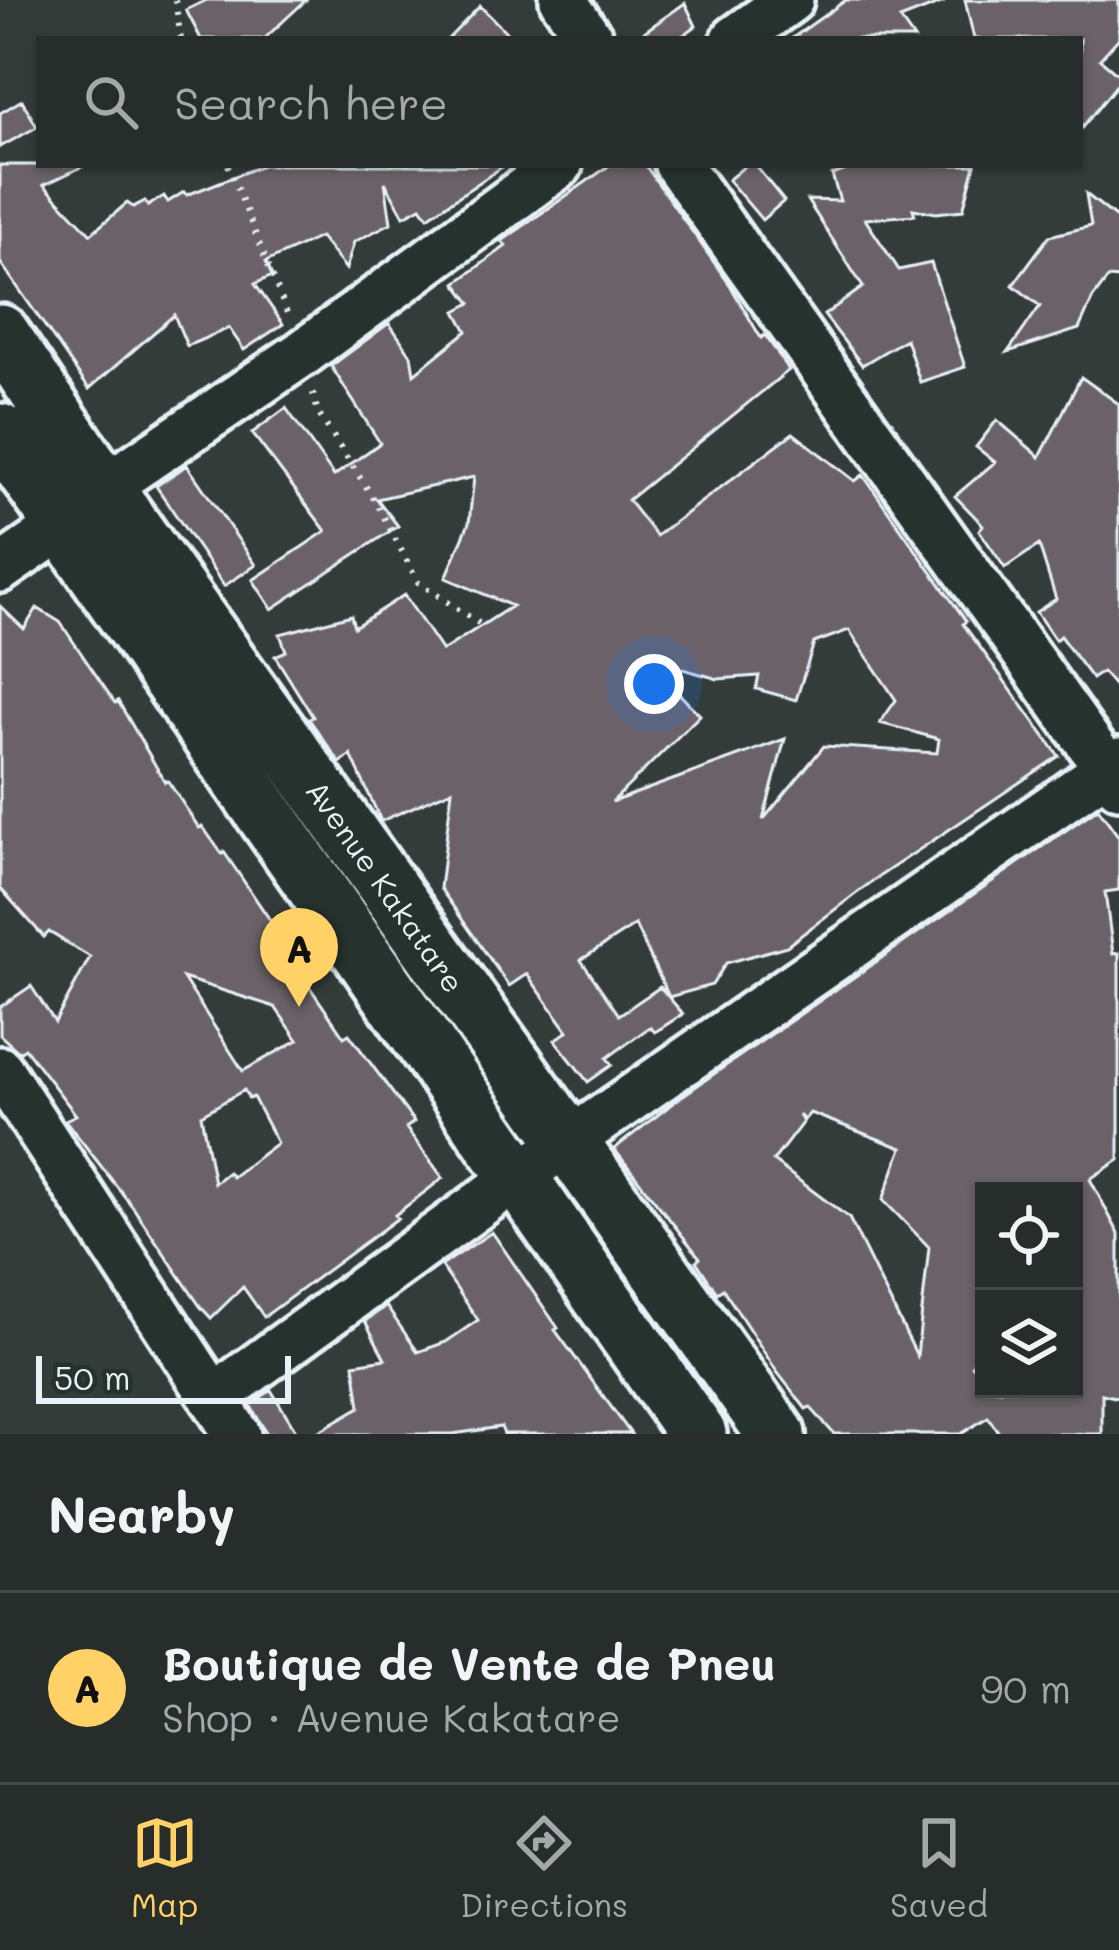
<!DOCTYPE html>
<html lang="en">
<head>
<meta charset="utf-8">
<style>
	body { margin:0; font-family:Mali,sans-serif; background:#2f3533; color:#f1f3f6 }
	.controls { position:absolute; right:36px; bottom:36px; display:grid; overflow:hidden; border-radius:0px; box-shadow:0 3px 9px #0004 }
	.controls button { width:108px; height:108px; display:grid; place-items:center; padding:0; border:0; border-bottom:3px solid #434947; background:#272d2b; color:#f1f3f6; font:60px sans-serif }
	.scale { position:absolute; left:36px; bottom:30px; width:255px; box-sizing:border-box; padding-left:12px; border:6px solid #e8f1f8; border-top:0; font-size:33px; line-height:42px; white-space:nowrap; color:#e8f1f8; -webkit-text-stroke:9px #26332d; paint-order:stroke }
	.you { position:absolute; left:654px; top:684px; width:42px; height:42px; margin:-30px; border:9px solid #fff; border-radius:50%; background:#1a73e8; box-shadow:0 0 0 18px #1a73e833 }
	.badge { display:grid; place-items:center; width:78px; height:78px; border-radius:50%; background:#ffd166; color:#111; font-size:39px; font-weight:700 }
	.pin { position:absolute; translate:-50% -99px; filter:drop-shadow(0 3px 6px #0008) }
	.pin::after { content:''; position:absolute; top:63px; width:42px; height:36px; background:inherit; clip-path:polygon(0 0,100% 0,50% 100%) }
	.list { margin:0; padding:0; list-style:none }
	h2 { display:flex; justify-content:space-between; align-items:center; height:156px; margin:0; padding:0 48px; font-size:51px }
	h2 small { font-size:39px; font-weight:400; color:#a4a8a9 }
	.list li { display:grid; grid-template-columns:78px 1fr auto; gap:36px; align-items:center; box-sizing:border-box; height:192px; padding:0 48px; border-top:3px solid #434947 }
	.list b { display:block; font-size:45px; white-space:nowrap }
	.list p { margin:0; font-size:39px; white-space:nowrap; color:#a4a8a9 }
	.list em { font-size:39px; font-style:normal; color:#a4a8a9 }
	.icon { flex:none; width:66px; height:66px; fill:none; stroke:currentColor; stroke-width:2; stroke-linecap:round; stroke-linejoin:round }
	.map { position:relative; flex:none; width:1119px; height:1434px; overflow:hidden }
	.search { position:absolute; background:#272d2b; box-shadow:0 3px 9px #0004; left:36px; right:36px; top:36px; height:132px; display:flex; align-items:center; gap:30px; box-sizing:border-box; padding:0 42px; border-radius:0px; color:#a4a8a9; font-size:45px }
	.sheet { height:348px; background:#272d2b }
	nav { display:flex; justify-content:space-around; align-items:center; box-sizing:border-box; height:168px; border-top:3px solid #434947; background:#272d2b; font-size:33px; color:#a4a8a9 }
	nav a { display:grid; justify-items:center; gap:6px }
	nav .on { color:#ffd166 }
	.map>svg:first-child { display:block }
	.building { fill:#6b6268; stroke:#e8f1f8; stroke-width:3; fill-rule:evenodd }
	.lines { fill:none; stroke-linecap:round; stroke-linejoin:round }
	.minor-casing { stroke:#e8f1f8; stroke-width:54 }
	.major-casing { stroke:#e8f1f8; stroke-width:66 }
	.path { stroke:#e8f1f8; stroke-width:6; stroke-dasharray:3 9; stroke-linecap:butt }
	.minor { stroke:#26332d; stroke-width:45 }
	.major { stroke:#26332d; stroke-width:57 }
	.labels { text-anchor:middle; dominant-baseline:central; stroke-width:12; stroke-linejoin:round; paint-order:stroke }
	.street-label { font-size:30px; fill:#e8f1f8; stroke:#26332d }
</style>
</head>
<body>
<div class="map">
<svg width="1119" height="1434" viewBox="0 0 1119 1434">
	<rect width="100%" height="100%" fill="#343c39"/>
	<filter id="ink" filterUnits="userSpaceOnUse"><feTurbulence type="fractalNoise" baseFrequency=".00833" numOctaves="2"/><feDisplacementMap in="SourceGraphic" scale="24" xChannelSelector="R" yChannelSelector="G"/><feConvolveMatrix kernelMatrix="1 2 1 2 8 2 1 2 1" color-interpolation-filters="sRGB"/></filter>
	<g filter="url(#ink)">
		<path class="building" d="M207 0H306L264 39H201L186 10Z
			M846 0H944V2L900 19 914 39H791Z
			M965 0H1119V38L1100 59 1119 75V82L1080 130V39H974Z
			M685 3 696 26 678 39H634Z
			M480 6 513 39H448Z
			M22 100 37 127 0 147V113Z
			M0 165H86L44 185 91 234 127 203 133 207 145 201 148 206 164 196 168 202 184 192 187 195 263 165H505L428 217 421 207 404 216 385 182 391 223 354 242 346 269 320 237 266 262 272 276 255 284 283 324 244 350 229 328 187 346 174 315 89 389 0 262Z
			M610 165H645L730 285 761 338 765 335 789 370 628 500 656 536 793 433 855 481 863 475 966 621 963 624 1059 756 874 880 787 946 726 963 712 985 669 997 635 925 581 960 619 1015 660 987 683 1014 655 1032 650 1027 607 1058 612 1065 588 1082 555 1040 568 1031 527 974 509 986 440 888 452 790 381 821 351 755 340 763 309 719 313 717 275 656 286 651 280 634 351 615 354 627 404 595 442 651 512 606 446 578 469 523 474 477 377 499 398 526 272 609 253 580 326 531 252 433 286 408 334 476 380 443 331 366 389 323 411 355 414 374 467 331 456 311 471 303 456 283 506 246 502 241ZM849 630 896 700 880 723 939 739 937 753 824 746 763 820 785 739 612 802 700 715 644 658 718 679 759 676 756 689 796 700 814 643Z
			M746 165H755L784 201 762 220 728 180Z
			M861 165H975L963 210 936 213 913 209 915 215 865 219 899 270 931 263 965 367 920 382 906 339 862 365 824 315 863 287 807 200 840 201 832 175Z
			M1086 194 1119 220V279L1108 278 1093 298 1079 329 1008 352 1040 306 1013 285 1049 236 1091 226Z
			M1081 377 1119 404V691L1102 672 1092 679 1060 636 1055 640 1036 612 1056 599 1039 545 1005 568 979 530 983 525 955 496 995 462 976 447 997 420 1040 457Z
			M187 465 256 565 224 586 156 486Z
			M0 606 24 629 37 608 60 622 115 703 118 701 165 782 168 781 199 828 202 826 222 854 224 852 274 926 270 929 344 1037 349 1034 414 1122 406 1128 443 1178 395 1215 398 1218 264 1317 243 1287 211 1318 200 1306 132 1206 65 1120 76 1115 25 1048 19 1052 0 1035V1007L31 986 55 1022 90 957 49 932 44 937 0 888ZM183 978 275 1007 298 1040 243 1071ZM244 1090 249 1099 253 1097 277 1143 232 1177 228 1172 214 1183 201 1115Z
			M1098 808 1119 837V890L1105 892 1113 954 1119 953V1160L1090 1179 1119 1234V1398L1102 1394V1434H1000L988 1417 961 1434H834L810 1407 806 1409 777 1372 723 1289 717 1293 696 1261 700 1258 614 1149 682 1096ZM810 1113 902 1148 883 1200 929 1247 917 1356 849 1218 773 1161 803 1122 799 1115 804 1120ZM984 1191H1074V1389H984V1380L972 1365 984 1345Z
			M492 1232 558 1328 555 1330 631 1434H504L501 1427 453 1434H314L360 1407 354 1364 385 1359 365 1321 386 1306 418 1352 446 1342 478 1320 441 1266Z
			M271 1390 298 1434H267L250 1405Z"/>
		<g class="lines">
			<defs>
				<path id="minor" d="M563 0 590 39
					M735 39 790 0
					M678 165 1119 785
					M104 488 303 353 559 165
					M0 569 65 524
					M0 1070 237 1434
					M213 1398 516 1178 1119 761"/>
				<path id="major" d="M0 334 104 488 776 1434
					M0 433 697 1434"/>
			</defs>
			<use href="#minor" class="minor-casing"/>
			<use href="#major" class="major-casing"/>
			<path class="path" d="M175 0 181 39
				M228 165 289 318
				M313 393 318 413 376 502 418 582 486 628"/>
			<use href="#minor" class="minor"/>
			<use href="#major" class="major"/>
		</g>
	</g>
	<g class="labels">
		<g class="street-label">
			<text transform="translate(386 886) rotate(55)">Avenue Kakatare</text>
		</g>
	</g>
</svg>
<div class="controls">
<button><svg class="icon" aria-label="locate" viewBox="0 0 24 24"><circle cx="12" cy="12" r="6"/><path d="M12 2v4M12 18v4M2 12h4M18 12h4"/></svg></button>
<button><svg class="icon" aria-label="layers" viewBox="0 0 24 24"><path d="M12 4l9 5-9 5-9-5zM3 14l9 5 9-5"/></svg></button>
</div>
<div class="scale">50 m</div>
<div class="you"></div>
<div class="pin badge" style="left:299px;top:1007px">A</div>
<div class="search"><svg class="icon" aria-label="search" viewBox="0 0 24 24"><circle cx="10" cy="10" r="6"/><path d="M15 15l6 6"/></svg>Search here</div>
</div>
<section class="sheet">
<h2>Nearby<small></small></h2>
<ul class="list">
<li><span class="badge">A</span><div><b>Boutique de Vente de Pneu</b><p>Shop · Avenue Kakatare</p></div><em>90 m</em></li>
</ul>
</section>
<nav>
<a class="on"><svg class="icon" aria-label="map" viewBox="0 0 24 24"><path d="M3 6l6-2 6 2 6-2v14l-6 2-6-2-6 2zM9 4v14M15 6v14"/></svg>Map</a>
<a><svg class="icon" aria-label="directions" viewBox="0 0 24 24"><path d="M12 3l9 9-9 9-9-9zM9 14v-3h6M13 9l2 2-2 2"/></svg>Directions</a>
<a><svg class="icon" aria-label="saved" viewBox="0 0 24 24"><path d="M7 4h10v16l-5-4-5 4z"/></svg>Saved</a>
</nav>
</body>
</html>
